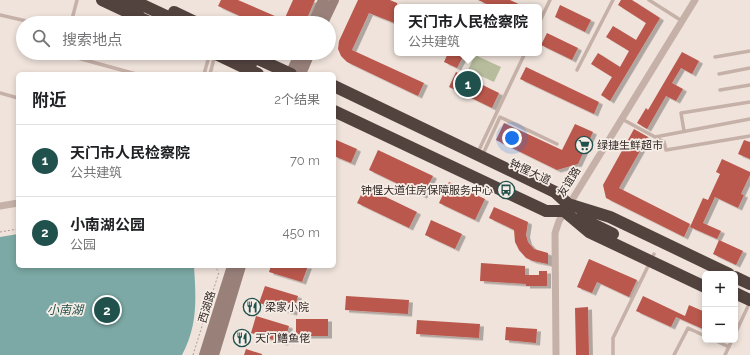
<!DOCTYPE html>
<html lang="zh">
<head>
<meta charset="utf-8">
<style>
	body { margin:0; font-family:Raleway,"Noto Sans SC",sans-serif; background:#f2f2f2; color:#202124 }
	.controls { position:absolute; right:12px; bottom:12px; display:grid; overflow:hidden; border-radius:6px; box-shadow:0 2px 6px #0003 }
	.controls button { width:36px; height:36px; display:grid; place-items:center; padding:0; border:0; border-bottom:1px solid #e0e0e0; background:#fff; color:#202124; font:20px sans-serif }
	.you { position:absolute; left:512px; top:138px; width:14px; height:14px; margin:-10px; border:3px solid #fff; border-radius:50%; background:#1a73e8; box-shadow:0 0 0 6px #1a73e833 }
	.badge { display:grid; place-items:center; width:26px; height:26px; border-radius:50%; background:#21514d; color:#fff; font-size:13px; font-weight:700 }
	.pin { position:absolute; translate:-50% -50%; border:2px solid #fff; box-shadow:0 1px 4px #0006 }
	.popup { position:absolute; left:394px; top:4px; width:148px; height:52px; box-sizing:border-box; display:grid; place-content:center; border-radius:6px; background:#fff; filter:drop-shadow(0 1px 3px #0005); font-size:13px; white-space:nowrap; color:#757577 }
	.popup b { font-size:15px; color:#202124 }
	.popup::after { content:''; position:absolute; left:50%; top:100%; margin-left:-8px; border:8px solid transparent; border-top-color:#fff }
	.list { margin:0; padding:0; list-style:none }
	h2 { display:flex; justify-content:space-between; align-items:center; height:52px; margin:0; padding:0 16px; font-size:17px }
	h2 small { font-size:13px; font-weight:400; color:#757577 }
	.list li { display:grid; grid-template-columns:26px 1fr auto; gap:12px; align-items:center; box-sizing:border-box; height:72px; padding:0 16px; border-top:1px solid #e0e0e0 }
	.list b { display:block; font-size:15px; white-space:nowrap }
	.list p { margin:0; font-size:13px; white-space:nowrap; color:#757577 }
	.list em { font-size:13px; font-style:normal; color:#757577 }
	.icon { flex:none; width:22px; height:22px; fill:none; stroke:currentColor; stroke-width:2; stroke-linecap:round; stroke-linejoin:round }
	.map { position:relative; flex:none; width:750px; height:355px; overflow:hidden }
	.search { position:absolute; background:#fff; box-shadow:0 2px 6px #0003; left:16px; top:16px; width:320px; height:44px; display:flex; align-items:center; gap:10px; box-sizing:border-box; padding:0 14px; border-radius:22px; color:#757577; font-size:15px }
	.panel { position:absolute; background:#fff; box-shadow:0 2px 6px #0003; left:16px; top:72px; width:320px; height:196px; border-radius:6px }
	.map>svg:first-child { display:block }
	.green { fill:#b6bc9c }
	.water { fill:#7ca9a5 }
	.building { fill:#ba584d; filter:url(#shadow) }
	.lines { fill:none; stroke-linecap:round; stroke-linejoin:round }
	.path { stroke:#b19b92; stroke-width:1; stroke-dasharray:2 2; stroke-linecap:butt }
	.lane { stroke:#c6b1a8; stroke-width:3.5 }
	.street { stroke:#c6b1a8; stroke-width:7 }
	.secondary { stroke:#99817a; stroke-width:10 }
	.highway { stroke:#53433f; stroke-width:12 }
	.labels { text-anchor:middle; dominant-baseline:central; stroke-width:3.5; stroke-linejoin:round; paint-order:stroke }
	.poi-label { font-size:11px; fill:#332a27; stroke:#f7ede7; text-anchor:start }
	.street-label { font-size:11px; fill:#332a27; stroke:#f7ede7 }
	.water-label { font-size:12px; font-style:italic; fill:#21514d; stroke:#f7ede7 }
</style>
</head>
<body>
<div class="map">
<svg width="750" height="355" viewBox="0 0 750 355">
	<defs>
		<filter id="shadow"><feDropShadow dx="4" dy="2.5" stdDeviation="0" flood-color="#0004"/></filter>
	</defs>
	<rect width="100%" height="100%" fill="#efe3db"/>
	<path class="green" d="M475 55 501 67 494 82 468 70Z"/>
	<path class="water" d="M18 234V266H194C196 299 198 325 182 355H0V237Z"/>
	<path class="building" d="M221 0H238L284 20 293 0H315L305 23H255L218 6Z
		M358 0H390L397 3V24L369 13 352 50 424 83 418 96 347 62 341 56 338 49 339 41Z
		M478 0H510L525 7H493Z
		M621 0H632L660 18 610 101 601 95 612 77 591 64 598 53 620 67 629 51 606 37 613 26 636 40 646 23 618 5Z
		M560 5 591 20 585 32 555 17Z
		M547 33 578 48 572 60 541 45Z
		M682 52 699 61 692 74 681 68 672 83 683 89 676 101 666 96 647 129 637 123 646 108 648 110Z
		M448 53H465L457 68 444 62Z
		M526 67 599 102 594 114 520 79Z
		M456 72 499 93 492 108 449 87Z
		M504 123 562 150 575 124 593 132 578 164 557 170 496 140Z
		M634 129 648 137 619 188 690 224 684 237 606 198 603 185Z
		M334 139 357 149 351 163 334 156Z
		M744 140 750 142V159L738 154Z
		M378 150 433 176 423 196 369 170Z
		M722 159 750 172V175L741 194 744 195 738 208 715 197 703 223 721 231 717 239 690 227 703 198 708 200 720 174 716 172Z
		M449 182 485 199 475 220 439 203Z
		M365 187 417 212 409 228 357 203Z
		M494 207 528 222 526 235 528 242 534 249 548 253V264L533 261 526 258 519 250 515 242 514 230 489 218Z
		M431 220 462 234 455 249 425 235Z
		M719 240 743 251 736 265 713 254Z
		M589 259 637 280 629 297 597 282 592 293 577 287Z
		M481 263 525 266V275H539V271H547V286H526V284L480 281Z
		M271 266H308L302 282 269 272Z
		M265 286 298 296 293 313 259 303Z
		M346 296 409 300 408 314 345 310Z
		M643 296 685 316 689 305 705 312V330L676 317 671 327 636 311Z
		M588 307 589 355H576L575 308Z
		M256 316 289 326 284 343 251 333Z
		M296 319H328V336H296Z
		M417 320 480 324 479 338 416 334Z
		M506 327 537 329 536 343 505 340Z
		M246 349 262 354V355H244Z"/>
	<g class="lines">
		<path class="path" d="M0 232 18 229
			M214 266 219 272
			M193 355 219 272"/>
		<path class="lane" d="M649 0 682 21
			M0 15 35 23
			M71 23 77 0
			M539 23 550 0
			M63 53V54L136 74
			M715 57 750 51
			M577 70 613 0
			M204 74 210 53
			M210 74 215 55
			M719 74 750 68
			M720 90 750 85
			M0 93 18 98
			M622 119 655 137 750 119
			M684 131 681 113 750 102
			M655 137 664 142 666 150 750 136
			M478 152 525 53
			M483 154 500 117 557 144
			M735 334 750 302
			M714 340 729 347
			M613 355V338L654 254
			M674 355 688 328 705 336
			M725 355 732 340"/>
		<path class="street" d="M0 206 18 203
			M556 355 555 233 559 221 695 0"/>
		<path class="secondary" d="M313 23 323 0
			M323 23 334 0
			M290 74 300 53
			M301 74 310 53
			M204 355 232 266
			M214 355 241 266"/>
		<path class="highway" d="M102 0 151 23
			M116 0 138 11
			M132 0 181 23
			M174 12 197 23
			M214 53 258 74
			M229 53 251 64
			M245 53 291 74
			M334 86 555 192 568 204 610 217 729 274
			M334 111 546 211H564L589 232 705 287
			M580 218 613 234
			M735 277 750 284
			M735 293 750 300"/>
	</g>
	<defs>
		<symbol id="supermarket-ring" viewBox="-11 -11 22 22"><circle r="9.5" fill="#f7ede7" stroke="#21514d" stroke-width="1.5"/><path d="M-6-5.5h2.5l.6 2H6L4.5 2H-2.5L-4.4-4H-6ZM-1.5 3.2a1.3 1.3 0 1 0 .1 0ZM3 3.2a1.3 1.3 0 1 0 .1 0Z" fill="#21514d"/></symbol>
		<symbol id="bus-ring" viewBox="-11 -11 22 22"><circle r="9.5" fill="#f7ede7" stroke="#21514d" stroke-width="1.5"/><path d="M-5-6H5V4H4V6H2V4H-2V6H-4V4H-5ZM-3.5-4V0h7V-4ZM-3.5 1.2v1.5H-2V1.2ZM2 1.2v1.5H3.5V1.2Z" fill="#21514d"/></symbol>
		<symbol id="restaurant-ring" viewBox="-11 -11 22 22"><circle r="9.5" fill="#f7ede7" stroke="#21514d" stroke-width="1.5"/><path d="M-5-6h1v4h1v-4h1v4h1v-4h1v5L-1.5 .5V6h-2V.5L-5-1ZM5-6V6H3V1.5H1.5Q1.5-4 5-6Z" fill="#21514d"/></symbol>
	</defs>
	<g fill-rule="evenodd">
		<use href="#supermarket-ring" x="574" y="135" width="20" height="20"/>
		<use href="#bus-ring" x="496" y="180" width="20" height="20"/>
		<use href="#restaurant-ring" x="242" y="297" width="20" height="20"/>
		<use href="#restaurant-ring" x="232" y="328" width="20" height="20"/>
	</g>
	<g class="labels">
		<g class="poi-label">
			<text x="597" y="145">绿捷生鲜超市</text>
			<text x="493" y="190" text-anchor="end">钟惺大道住房保障服务中心</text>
			<text x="265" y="307">梁家小院</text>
			<text x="255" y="338">天门鳝鱼佬</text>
		</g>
		<g class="street-label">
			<text transform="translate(530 172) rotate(25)">钟惺大道</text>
			<text transform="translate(569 182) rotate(-58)">友谊路</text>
			<text transform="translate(207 307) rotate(-73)">西湖路</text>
		</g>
		<g class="water-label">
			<text x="65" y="310">小南湖</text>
		</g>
	</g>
</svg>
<div class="controls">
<button>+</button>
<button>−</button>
</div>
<div class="you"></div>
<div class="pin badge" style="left:468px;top:84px">1</div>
<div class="popup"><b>天门市人民检察院</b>公共建筑</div>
<div class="pin badge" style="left:107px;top:310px">2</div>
<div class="search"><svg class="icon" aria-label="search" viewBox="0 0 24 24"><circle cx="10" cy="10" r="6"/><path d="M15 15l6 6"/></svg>搜索地点</div>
<section class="panel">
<h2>附近<small>2个结果</small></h2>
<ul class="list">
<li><span class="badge">1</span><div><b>天门市人民检察院</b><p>公共建筑</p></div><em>70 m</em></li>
<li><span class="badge">2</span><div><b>小南湖公园</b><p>公园</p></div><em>450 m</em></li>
</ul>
</section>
</div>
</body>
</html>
